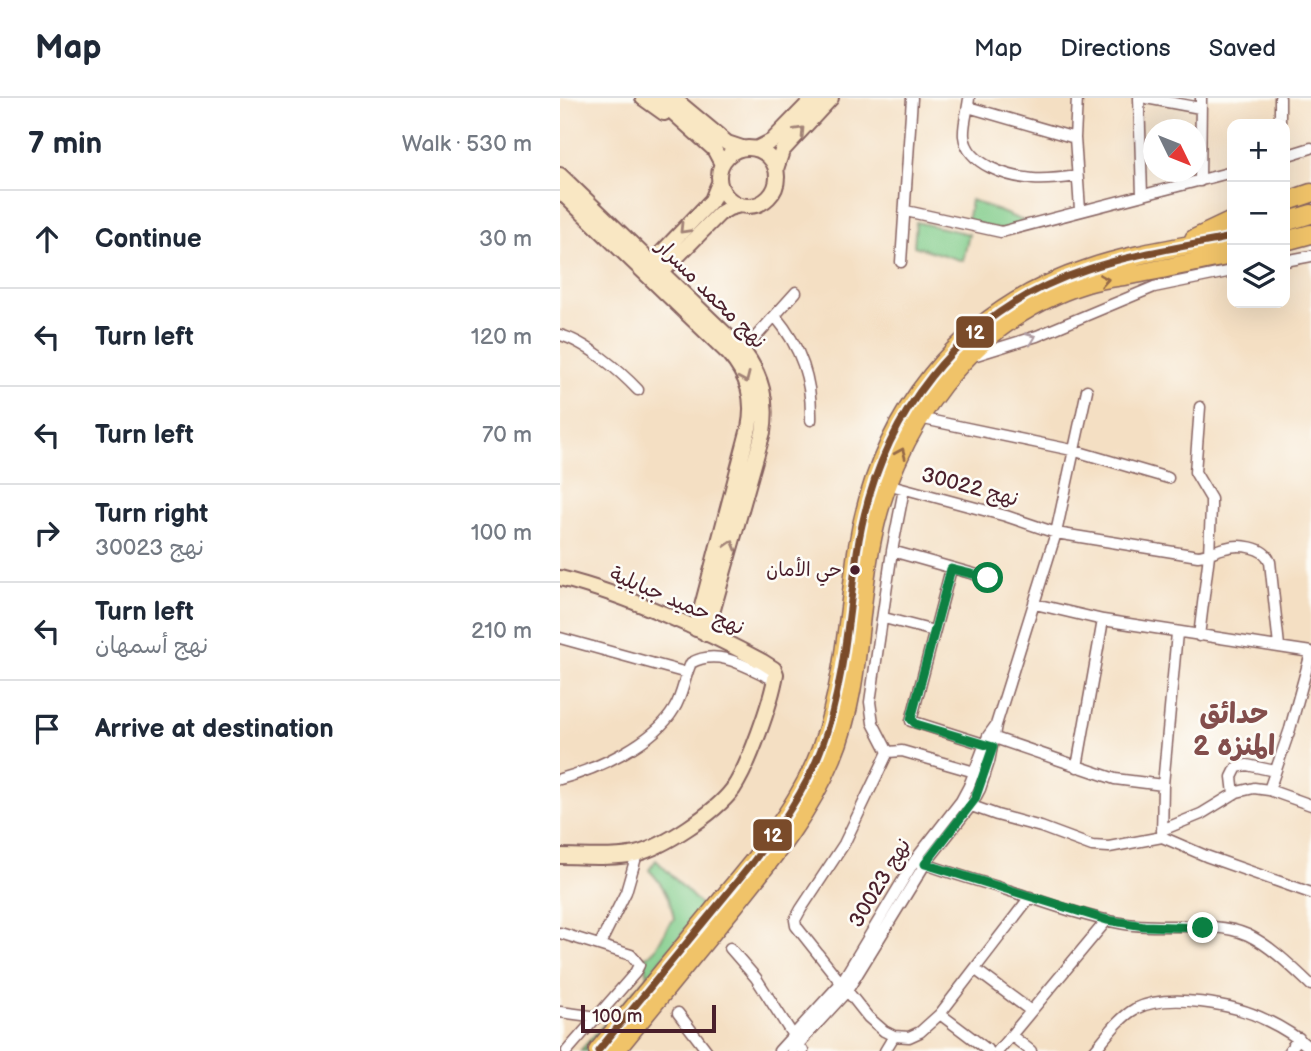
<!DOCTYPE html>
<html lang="en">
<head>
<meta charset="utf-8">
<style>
	body { margin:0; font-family:"Balsamiq Sans","Playpen Sans Arabic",sans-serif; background:#f6f6f7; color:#1f2937 }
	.controls { position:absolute; right:21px; top:21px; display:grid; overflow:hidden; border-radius:14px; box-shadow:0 7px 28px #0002 }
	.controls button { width:63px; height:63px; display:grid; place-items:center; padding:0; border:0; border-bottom:2px solid #e0e1e3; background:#fff; color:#1f2937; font:35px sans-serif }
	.compass { position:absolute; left:583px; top:21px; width:63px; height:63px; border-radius:50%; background:#fff; box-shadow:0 7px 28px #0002; rotate:133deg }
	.scale { position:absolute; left:21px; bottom:18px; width:135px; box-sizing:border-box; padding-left:7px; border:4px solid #4a1f2b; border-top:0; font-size:19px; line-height:24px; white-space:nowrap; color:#4a1f2b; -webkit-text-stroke:5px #fdfcf7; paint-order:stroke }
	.stop { position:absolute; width:21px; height:21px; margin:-16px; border:5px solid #0b8043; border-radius:50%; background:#fff }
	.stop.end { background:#0b8043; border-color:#fff; box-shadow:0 2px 7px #0008 }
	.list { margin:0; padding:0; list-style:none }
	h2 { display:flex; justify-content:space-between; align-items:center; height:91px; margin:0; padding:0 28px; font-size:30px }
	h2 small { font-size:23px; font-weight:400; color:#747a83 }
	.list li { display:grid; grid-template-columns:46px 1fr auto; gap:21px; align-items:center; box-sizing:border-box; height:98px; padding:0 28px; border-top:2px solid #e0e1e3 }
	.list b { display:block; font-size:26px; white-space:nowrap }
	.list p { margin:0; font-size:23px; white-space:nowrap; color:#747a83 }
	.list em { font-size:23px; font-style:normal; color:#747a83 }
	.icon { flex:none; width:38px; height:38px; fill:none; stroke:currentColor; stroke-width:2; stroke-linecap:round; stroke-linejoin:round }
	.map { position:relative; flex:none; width:751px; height:953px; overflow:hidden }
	header { display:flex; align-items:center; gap:42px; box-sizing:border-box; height:98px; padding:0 35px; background:#fff; border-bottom:2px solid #e0e1e3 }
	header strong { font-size:33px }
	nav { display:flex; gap:38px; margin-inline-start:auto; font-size:24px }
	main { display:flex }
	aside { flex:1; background:#fff }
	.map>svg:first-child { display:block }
	.green { fill:#81cc8a; stroke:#66765a; stroke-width:2 }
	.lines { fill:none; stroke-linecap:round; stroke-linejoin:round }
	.street-casing { stroke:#866260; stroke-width:13 }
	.secondary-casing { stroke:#866260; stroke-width:18 }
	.highway-casing { stroke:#866260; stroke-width:21 }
	.street { stroke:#fff; stroke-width:10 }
	.secondary { stroke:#f9e7c3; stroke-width:14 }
	.highway { stroke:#f0c369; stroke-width:18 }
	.bus-1-casing { stroke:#fdfcf7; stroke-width:12 }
	.bus-1 { stroke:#7a4b2a; stroke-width:7 }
	.oneway { stroke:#a28377 }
	.oneway2 { stroke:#956947 }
	.oneway3 { stroke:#ae9aa0 }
	.route { stroke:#0b8043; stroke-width:9 }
	.bus-dot { fill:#4a1f2b; stroke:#fdfcf7; stroke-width:2.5 }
	.labels { text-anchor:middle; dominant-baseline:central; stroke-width:5; stroke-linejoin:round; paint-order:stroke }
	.bus-label { font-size:19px; fill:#4a1f2b; stroke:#fdfcf7; text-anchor:end }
	.street-label { font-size:21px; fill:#4a1f2b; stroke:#fdfcf7 }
	.district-label { font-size:28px; font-weight:bold; fill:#834e4c; stroke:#fdfcf7 }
	.line-badge { stroke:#fdfcf7; stroke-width:2.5 }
	.badge-label { font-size:19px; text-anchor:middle; font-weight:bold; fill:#fff }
</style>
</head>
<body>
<header>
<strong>Map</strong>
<nav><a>Map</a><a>Directions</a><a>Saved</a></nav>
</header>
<main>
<aside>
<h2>7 min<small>Walk · 530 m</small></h2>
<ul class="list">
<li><svg class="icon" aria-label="ahead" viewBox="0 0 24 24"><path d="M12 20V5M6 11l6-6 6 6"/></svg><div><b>Continue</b></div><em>30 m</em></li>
<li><svg class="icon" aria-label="left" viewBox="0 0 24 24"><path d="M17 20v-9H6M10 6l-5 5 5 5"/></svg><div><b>Turn left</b></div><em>120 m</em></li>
<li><svg class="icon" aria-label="left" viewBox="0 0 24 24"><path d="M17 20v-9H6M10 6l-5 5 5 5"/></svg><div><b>Turn left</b></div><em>70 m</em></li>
<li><svg class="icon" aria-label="right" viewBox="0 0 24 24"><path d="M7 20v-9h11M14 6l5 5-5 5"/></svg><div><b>Turn right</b><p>نهج 30023</p></div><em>100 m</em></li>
<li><svg class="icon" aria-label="left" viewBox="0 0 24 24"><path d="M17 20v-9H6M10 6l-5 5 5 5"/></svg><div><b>Turn left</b><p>نهج أسمهان</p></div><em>210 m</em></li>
<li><svg class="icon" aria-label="arrive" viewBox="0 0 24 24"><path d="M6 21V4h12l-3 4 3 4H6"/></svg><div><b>Arrive at destination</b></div></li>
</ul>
</aside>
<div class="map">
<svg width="751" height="953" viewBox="0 0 751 953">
	<rect width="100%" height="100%" fill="#fdfcf7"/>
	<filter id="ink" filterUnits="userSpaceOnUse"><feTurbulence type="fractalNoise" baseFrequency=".0143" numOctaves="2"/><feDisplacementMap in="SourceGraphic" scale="14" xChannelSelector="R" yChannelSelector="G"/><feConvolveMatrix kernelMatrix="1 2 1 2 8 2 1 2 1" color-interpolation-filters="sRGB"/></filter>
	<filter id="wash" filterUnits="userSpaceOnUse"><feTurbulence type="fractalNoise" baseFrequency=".00686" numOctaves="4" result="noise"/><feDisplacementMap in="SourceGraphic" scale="28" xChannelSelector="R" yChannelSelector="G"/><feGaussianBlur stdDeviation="1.57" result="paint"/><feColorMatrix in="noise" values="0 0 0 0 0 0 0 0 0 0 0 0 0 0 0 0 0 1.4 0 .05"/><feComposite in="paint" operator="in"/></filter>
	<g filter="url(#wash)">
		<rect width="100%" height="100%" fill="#f4dfc3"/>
		<path class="green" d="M411 102 466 124 446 133 407 124Z
			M356 124 409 136 403 163 354 148Z
			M96 762 143 809 30 953H20L88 878 84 860C101 851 101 835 114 821 111 802 102 785 89 772Z"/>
	</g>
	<g filter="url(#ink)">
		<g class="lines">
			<defs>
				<path id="street" d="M409 0C408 12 403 26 404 38 407 67 449 79 473 81 488 82 503 80 517 78
					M517 0 515 40 520 112
					M579 0 582 97
					M586 0 640 10
					M720 0V26
					M408 9 515 40
					M725 58 751 50
					M640 83 641 0
					M346 113 441 134 672 74
					M725 163 751 158
					M341 164 352 0
					M215 218C241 249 252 282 251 322
					M0 237C26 244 59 272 78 292
					M183 253 236 194
					M413 258 477 238 594 189 672 173
					M359 320 512 352 608 380
					M327 386 446 418 496 435 638 458C648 457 655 452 665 450 679 446 705 448 710 464L719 548
					M332 453 428 480
					M391 471 351 623 430 648
					M475 506 543 522 517 669
					M324 520 374 533
					M543 522 751 554
					M639 538 649 457 651 409V401L635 374 640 309
					M0 540 127 575
					M432 639 555 681 603 687
					M328 654 313 625 310 604 332 453 344 391
					M425 677 342 653 328 654 284 746 241 811 235 822 236 828 308 919 324 933 334 938 349 939 360 934 380 916 470 799
					M0 681C37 671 94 645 114 611 123 597 124 580 131 565 159 549 188 570 215 582
					M709 692 730 631 751 555
					M674 696 672 679 677 669 687 667 715 673
					M406 706 437 717 481 729 532 748 549 749 602 739 646 758 751 795
					M602 732 641 716 677 694 694 690 709 692 751 707
					M602 739 603 687 617 535
					M355 762C385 774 416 782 447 792 484 804 522 818 560 825 599 833 653 821 688 837 711 848 732 869 751 887
					M0 835 71 857 79 867 75 875 7 953
					M40 846 66 794 77 756
					M170 850 196 880 243 953
					M416 872 471 913
					M0 914 38 919
					M118 915 147 953
					M380 916 429 953
					M452 938 471 953
					M219 953 281 885 355 762 401 703 409 688 428 638 436 627
					M232 953 287 893 365 766 411 708 420 691 429 664 436 627 496 435 527 292
					M325 953 334 938
					M438 953 547 822
					M534 953C546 939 559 920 575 911 607 894 675 906 706 922 723 930 737 939 751 951
					M729 953 739 940"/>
				<path id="secondary" d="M83 0 104 15
					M97 0 154 51 162 66
					M113 0 167 45 182 50
					M159 79a29 29 0 1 1 58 0a29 29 0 1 1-58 0Z
					M196 51 212 43 254 0
					M216 71 222 53 271 0
					M0 77 183 253C202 278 208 303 203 334L146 536
					M0 93 169 256C188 278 195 301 189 330L136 531
					M86 171 152 102 159 85
					M96 180 159 116 169 110 180 107
					M0 480C65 496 144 532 203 564L214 571 216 576C211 605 189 667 173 691 155 715 104 749 75 756 51 761 24 758 0 758"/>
				<path id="highway" d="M725 104 751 95
					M725 124 751 116
					M634 141 672 123
					M725 143 751 136
					M38 953 193 764C219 729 246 692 261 651 284 588 288 520 297 454 317 321 398 213 528 171 575 155 624 149 672 139
					M55 953C95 904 136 854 176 805 213 759 249 715 272 660 300 593 297 520 310 451 331 332 410 221 527 185 543 180 560 179 576 176 608 170 640 163 672 157"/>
			</defs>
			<use href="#street" class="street-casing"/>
			<use href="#secondary" class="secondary-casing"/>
			<use href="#highway" class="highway-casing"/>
			<use href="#street" class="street"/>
			<use href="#secondary" class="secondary"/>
			<use href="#highway" class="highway"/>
			<defs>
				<path id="bus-1" d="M38 953 193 764C219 729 246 692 261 651 284 588 288 520 297 454 317 321 398 213 528 171 575 155 624 149 672 139"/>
			</defs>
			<use href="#bus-1" class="bus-1-casing"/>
			<use href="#bus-1" class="bus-1"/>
		</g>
		<defs><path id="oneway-chevron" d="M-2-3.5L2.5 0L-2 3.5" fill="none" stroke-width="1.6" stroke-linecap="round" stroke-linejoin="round" transform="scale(1.75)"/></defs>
		<g class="oneway">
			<use href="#oneway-chevron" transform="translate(240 33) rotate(-47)"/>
			<use href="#oneway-chevron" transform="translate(124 131) rotate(134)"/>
			<use href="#oneway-chevron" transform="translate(185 280) rotate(66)"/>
			<use href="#oneway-chevron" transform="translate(171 447) rotate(-74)"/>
		</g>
		<g class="oneway2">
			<use href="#oneway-chevron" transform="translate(544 182) rotate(-10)"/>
			<use href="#oneway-chevron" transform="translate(341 355) rotate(-66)"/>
		</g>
		<use class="oneway3" href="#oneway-chevron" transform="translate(471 240) rotate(-21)"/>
	</g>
	<g class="lines" filter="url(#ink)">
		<path class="route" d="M428 480 391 471 351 621 356 626 433 649 415 701 365 766 547 822 584 828 643 830"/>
	</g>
	<circle class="bus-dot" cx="295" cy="472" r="6"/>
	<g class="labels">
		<g class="bus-label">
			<text x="282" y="472">حي الأمان</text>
		</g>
		<g class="street-label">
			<text transform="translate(151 196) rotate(45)">نهج محمد مسرار</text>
			<text transform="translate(410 389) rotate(15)">نهج 30022</text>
			<text transform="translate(117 503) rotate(23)">نهج حميد جبايلية</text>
			<text transform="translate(320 785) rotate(-59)">نهج 30023</text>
		</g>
		<g class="district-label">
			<text x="674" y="616">حدائق<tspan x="674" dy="32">المنزه 2</tspan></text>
		</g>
	</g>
	<g class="line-badge">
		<rect x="395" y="217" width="40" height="34" rx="7" fill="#7a4b2a"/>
		<rect x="192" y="720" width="41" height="34" rx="7" fill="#7a4b2a"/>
	</g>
	<g class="badge-label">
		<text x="415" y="241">12</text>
		<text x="213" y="744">12</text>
	</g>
</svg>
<div class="controls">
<button>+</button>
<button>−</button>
<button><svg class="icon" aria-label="layers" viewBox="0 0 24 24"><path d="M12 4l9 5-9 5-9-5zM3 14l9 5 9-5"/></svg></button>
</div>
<svg class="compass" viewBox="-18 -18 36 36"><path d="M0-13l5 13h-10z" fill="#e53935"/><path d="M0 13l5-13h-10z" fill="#747a83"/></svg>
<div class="scale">100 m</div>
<div class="stop" style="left:428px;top:480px"></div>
<div class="stop end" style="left:643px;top:830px"></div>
</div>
</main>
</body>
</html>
